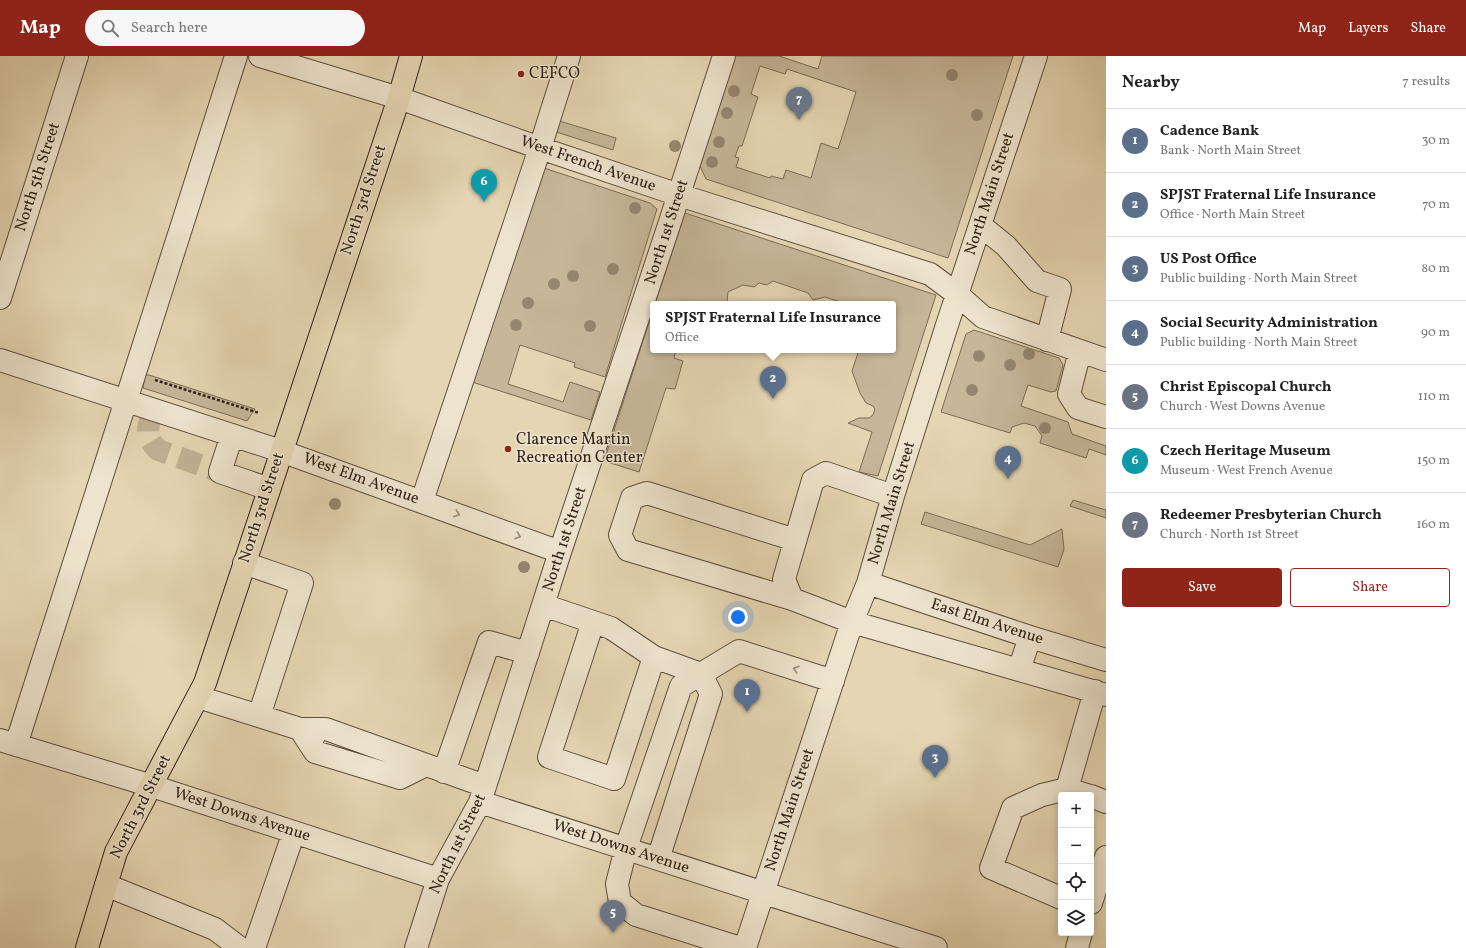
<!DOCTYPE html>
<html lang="en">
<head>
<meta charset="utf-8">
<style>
	body { margin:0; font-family:Vollkorn,serif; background:#f6f6f6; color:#222 }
	.controls { position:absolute; right:12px; bottom:12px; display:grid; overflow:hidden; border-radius:4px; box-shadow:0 2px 10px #0003 }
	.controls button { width:36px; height:36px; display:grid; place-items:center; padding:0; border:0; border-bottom:1px solid #e0e0e0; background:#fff; color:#222; font:20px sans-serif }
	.you { position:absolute; left:738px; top:561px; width:14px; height:14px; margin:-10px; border:3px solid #fff; border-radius:50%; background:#1a73e8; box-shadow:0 0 0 6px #1a73e833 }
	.badge { display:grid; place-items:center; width:26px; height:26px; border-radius:50%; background:#8f2418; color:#fff; font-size:13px; font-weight:700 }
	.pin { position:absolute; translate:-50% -33px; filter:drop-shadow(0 1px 2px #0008) }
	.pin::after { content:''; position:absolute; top:21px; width:14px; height:12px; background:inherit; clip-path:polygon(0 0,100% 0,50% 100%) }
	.popup { position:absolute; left:650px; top:245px; width:246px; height:52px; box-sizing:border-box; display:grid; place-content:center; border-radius:4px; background:#fff; filter:drop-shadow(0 1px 3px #0005); font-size:13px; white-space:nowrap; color:#767676 }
	.popup b { font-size:15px; color:#222 }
	.popup::after { content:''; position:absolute; left:50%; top:100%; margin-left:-8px; border:8px solid transparent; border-top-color:#fff }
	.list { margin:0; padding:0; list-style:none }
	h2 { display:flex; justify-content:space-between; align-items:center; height:52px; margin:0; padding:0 16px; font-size:17px }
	h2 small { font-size:13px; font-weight:400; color:#767676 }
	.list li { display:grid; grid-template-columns:26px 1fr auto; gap:12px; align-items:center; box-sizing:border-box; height:64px; padding:0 16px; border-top:1px solid #e0e0e0 }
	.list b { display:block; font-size:15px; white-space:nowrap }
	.list p { margin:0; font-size:13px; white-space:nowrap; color:#767676 }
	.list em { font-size:13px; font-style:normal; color:#767676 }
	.actions { display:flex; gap:8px; padding:12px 16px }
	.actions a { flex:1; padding:9px 0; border:1px solid #8f2418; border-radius:4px; text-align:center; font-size:14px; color:#8f2418 }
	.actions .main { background:#8f2418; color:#fff }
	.icon { flex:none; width:22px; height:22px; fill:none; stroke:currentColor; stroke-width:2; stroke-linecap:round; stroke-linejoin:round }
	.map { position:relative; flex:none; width:1106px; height:892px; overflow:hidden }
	header { display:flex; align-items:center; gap:24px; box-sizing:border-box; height:56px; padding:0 20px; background:#8f2418; color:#fff }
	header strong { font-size:19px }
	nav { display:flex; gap:22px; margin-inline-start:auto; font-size:14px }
	.search { width:280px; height:36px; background:#f6f6f6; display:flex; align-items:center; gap:10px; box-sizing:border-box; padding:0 14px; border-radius:22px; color:#767676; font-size:15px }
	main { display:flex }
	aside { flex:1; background:#fff }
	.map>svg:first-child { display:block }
	.green { fill:#c6b799; stroke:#7a6c58; fill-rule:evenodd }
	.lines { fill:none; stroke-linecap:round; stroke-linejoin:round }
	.minor-tunnel { stroke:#c0b294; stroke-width:22; stroke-dasharray:22 11; stroke-linecap:butt }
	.minor-casing { stroke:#5c4e3f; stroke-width:24 }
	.major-casing { stroke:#2e2118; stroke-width:24 }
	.path { stroke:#2e2118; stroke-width:2.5; stroke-dasharray:3 2; stroke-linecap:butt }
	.minor { stroke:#eee4ce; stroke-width:22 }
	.major { stroke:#e5d6b3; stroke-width:22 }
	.tree { fill:#95876f }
	.oneway { stroke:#988c7c }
	.poi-dot { fill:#8f2418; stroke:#eee4ce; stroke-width:1.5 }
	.labels { text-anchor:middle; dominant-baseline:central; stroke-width:3; stroke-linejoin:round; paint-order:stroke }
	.poi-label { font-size:16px; fill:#2e2118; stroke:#eee4ce; text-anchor:start }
	.street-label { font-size:16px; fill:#2e2118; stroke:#eee4ce }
</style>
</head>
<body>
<header>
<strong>Map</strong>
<div class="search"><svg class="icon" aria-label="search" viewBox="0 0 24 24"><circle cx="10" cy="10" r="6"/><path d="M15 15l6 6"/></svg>Search here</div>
<nav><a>Map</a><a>Layers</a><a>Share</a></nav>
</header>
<main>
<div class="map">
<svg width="1106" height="892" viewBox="0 0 1106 892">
	<rect width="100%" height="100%" fill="#e5d6b3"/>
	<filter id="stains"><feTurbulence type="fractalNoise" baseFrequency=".005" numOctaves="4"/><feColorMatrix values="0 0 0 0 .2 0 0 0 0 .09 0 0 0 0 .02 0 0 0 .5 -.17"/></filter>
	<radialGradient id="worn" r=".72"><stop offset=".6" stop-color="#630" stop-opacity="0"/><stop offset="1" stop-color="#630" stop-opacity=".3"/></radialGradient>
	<path class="green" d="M735 0H779L818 13 822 0H1013L948 202 706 123 700 110ZM760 10 785 18 787 13 856 36 838 93 821 87 811 122 786 114 783 123 771 120 770 122 736 111 739 102 735 101 739 90H742L758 41 751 38Z
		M556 64 616 82 613 94 553 75Z
		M544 112 650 147 657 153 605 321 574 311 575 307 520 289 508 328 563 346 570 326 600 336 591 364 472 326Z
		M685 157 936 239 878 420 859 416 872 376 848 367 859 362H869L873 359 875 353 873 350 866 347 860 337 852 315 859 294H893V248H846L825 241 813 244 808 237 773 225 767 229 759 227 754 231 743 229 728 236 727 246 722 248H655Z
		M653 254V294H676L674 302 683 305 675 333 666 332 639 416 604 405Z
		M974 274 1059 302 1063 309 1056 335 1051 336 1028 329 1021 350 1068 366 1072 378 1106 390V399L1089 393 1086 402 1040 387 1042 380 1035 370 1024 367 1012 371 1010 377 941 356 966 278Z
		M145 319H149L255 353 247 365 143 332Z
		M1073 444 1106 454V462L1070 450Z
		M925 456 1030 489 1062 473 1064 493 1058 511 921 468Z"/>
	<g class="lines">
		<path class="minor-tunnel" d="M153 354C148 371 143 380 158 394L220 416"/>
		<defs>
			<path id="minor" d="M260 0 399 42 540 92 679 139 930 218 957 238 983 261 1106 304
				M980 169 1006 190 1037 225 1060 233 1047 284
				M0 242 77 0
				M1080 295 1069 338 1078 352 1106 361
				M0 304 281 395 560 496
				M232 379 220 416 269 433
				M893 440 826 417 813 424 784 523 792 543 852 566 1019 614 1030 581
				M422 445 540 92 569 0
				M868 527 1030 581 1106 604
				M792 543 628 494 620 479 632 442 647 437 795 484
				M543 549 611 572 654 601 614 723 549 701 593 566
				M654 601 701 618 711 638 658 803
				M1019 614 1106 639
				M198 641 259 660 302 527 244 507
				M259 660 300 673 314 680
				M300 673H326L485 730
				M300 673 315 696 400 722 426 709
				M0 684 152 730 438 823
				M16 689 236 0
				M444 716 489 586 528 597
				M1067 733 1095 635
				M1091 740 1106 746
				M480 746 936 892
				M106 829 215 873 240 892
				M1061 842 991 812 1013 752 1042 739 1067 733 1087 739
				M1091 847 1106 801
				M254 892 294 776
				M416 892 438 823 480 746 560 496 669 169 724 0
				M740 892 636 859 620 846 617 828 626 792 681 630 739 595 833 625
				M745 892 852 566 868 527 893 440 947 269 1036 0
				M1077 892 1081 877"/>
			<path id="major" d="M87 892 116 796 205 627 399 42 411 0"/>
		</defs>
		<use href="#minor" class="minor-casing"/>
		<use href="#major" class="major-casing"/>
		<path class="path" d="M155 324 259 357"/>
		<use href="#minor" class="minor"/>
		<use href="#major" class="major"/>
	</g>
	<g class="tree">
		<circle cx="952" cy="19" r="6"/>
		<circle cx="734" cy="35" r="6"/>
		<circle cx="727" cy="57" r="6"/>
		<circle cx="977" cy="59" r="6"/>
		<circle cx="719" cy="86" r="6"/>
		<circle cx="675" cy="90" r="6"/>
		<circle cx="712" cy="106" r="6"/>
		<circle cx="635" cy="152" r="6"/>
		<circle cx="613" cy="213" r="6"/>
		<circle cx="573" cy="220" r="6"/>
		<circle cx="554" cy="228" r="6"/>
		<circle cx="528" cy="247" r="6"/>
		<circle cx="516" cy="269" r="6"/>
		<circle cx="590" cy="270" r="6"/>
		<circle cx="1029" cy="298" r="6"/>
		<circle cx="979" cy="300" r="6"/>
		<circle cx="1010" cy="309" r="6"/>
		<circle cx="972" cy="334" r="6"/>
		<circle cx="1045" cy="372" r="6"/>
		<circle cx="335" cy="448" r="6"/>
		<circle cx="524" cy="511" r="6"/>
	</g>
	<defs><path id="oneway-chevron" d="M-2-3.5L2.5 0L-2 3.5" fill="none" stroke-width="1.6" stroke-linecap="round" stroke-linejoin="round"/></defs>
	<g class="oneway">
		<use href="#oneway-chevron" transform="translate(457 458) rotate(20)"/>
		<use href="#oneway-chevron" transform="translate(518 480) rotate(20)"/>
		<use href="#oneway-chevron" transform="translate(796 613) rotate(-162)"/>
	</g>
	<g class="poi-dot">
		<circle cx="521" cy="18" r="4"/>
		<circle cx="508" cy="393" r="4"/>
	</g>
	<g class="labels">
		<g class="poi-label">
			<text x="529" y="18">CEFCO</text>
			<text x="516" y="384">Clarence Martin<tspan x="516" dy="18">Recreation Center</tspan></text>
		</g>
		<g class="street-label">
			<text transform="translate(588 108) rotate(19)">West French Avenue</text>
			<text transform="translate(38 121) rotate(-72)">North 5th Street</text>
			<text transform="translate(990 138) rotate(-72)">North Main Street</text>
			<text transform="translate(364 144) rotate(-72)">North 3rd Street</text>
			<text transform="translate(667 176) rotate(-72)">North 1st Street</text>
			<text transform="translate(361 423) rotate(20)">West Elm Avenue</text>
			<text transform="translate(892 447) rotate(-73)">North Main Street</text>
			<text transform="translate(262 452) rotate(-72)">North 3rd Street</text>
			<text transform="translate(565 483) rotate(-72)">North 1st Street</text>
			<text transform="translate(987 566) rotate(18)">East Elm Avenue</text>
			<text transform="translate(141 751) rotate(-63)">North 3rd Street</text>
			<text transform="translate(790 754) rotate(-72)">North Main Street</text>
			<text transform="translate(242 759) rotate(18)">West Downs Avenue</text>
			<text transform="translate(458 788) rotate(-64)">North 1st Street</text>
			<text transform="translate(621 791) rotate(18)">West Downs Avenue</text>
		</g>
	</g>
	<rect width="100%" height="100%" filter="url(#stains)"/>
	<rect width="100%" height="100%" fill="url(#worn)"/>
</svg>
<div class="controls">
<button>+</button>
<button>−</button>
<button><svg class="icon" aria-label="locate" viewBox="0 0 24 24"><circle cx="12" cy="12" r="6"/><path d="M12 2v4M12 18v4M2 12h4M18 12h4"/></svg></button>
<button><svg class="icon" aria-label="layers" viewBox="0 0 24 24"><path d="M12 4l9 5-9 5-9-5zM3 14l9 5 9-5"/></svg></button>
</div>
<div class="you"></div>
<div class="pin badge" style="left:747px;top:656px;background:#5c6f8a">1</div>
<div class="pin badge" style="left:773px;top:343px;background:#5c6f8a">2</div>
<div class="popup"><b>SPJST Fraternal Life Insurance</b>Office</div>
<div class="pin badge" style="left:935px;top:722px;background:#5c6f8a">3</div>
<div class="pin badge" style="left:1008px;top:423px;background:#5c6f8a">4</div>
<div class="pin badge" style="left:613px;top:877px;background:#6b7280">5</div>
<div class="pin badge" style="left:484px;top:146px;background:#0f9aa8">6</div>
<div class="pin badge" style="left:799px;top:64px;background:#6b7280">7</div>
</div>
<aside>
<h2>Nearby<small>7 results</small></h2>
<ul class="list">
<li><span class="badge" style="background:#5c6f8a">1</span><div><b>Cadence Bank</b><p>Bank · North Main Street</p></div><em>30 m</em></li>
<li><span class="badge" style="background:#5c6f8a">2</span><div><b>SPJST Fraternal Life Insurance</b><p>Office · North Main Street</p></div><em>70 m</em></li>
<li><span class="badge" style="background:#5c6f8a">3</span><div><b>US Post Office</b><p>Public building · North Main Street</p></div><em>80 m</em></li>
<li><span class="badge" style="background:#5c6f8a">4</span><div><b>Social Security Administration</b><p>Public building · North Main Street</p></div><em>90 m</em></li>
<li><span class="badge" style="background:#6b7280">5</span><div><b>Christ Episcopal Church</b><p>Church · West Downs Avenue</p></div><em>110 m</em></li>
<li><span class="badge" style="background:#0f9aa8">6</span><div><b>Czech Heritage Museum</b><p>Museum · West French Avenue</p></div><em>150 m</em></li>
<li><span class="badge" style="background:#6b7280">7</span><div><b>Redeemer Presbyterian Church</b><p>Church · North 1st Street</p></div><em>160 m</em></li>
</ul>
<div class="actions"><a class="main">Save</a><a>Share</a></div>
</aside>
</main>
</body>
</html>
